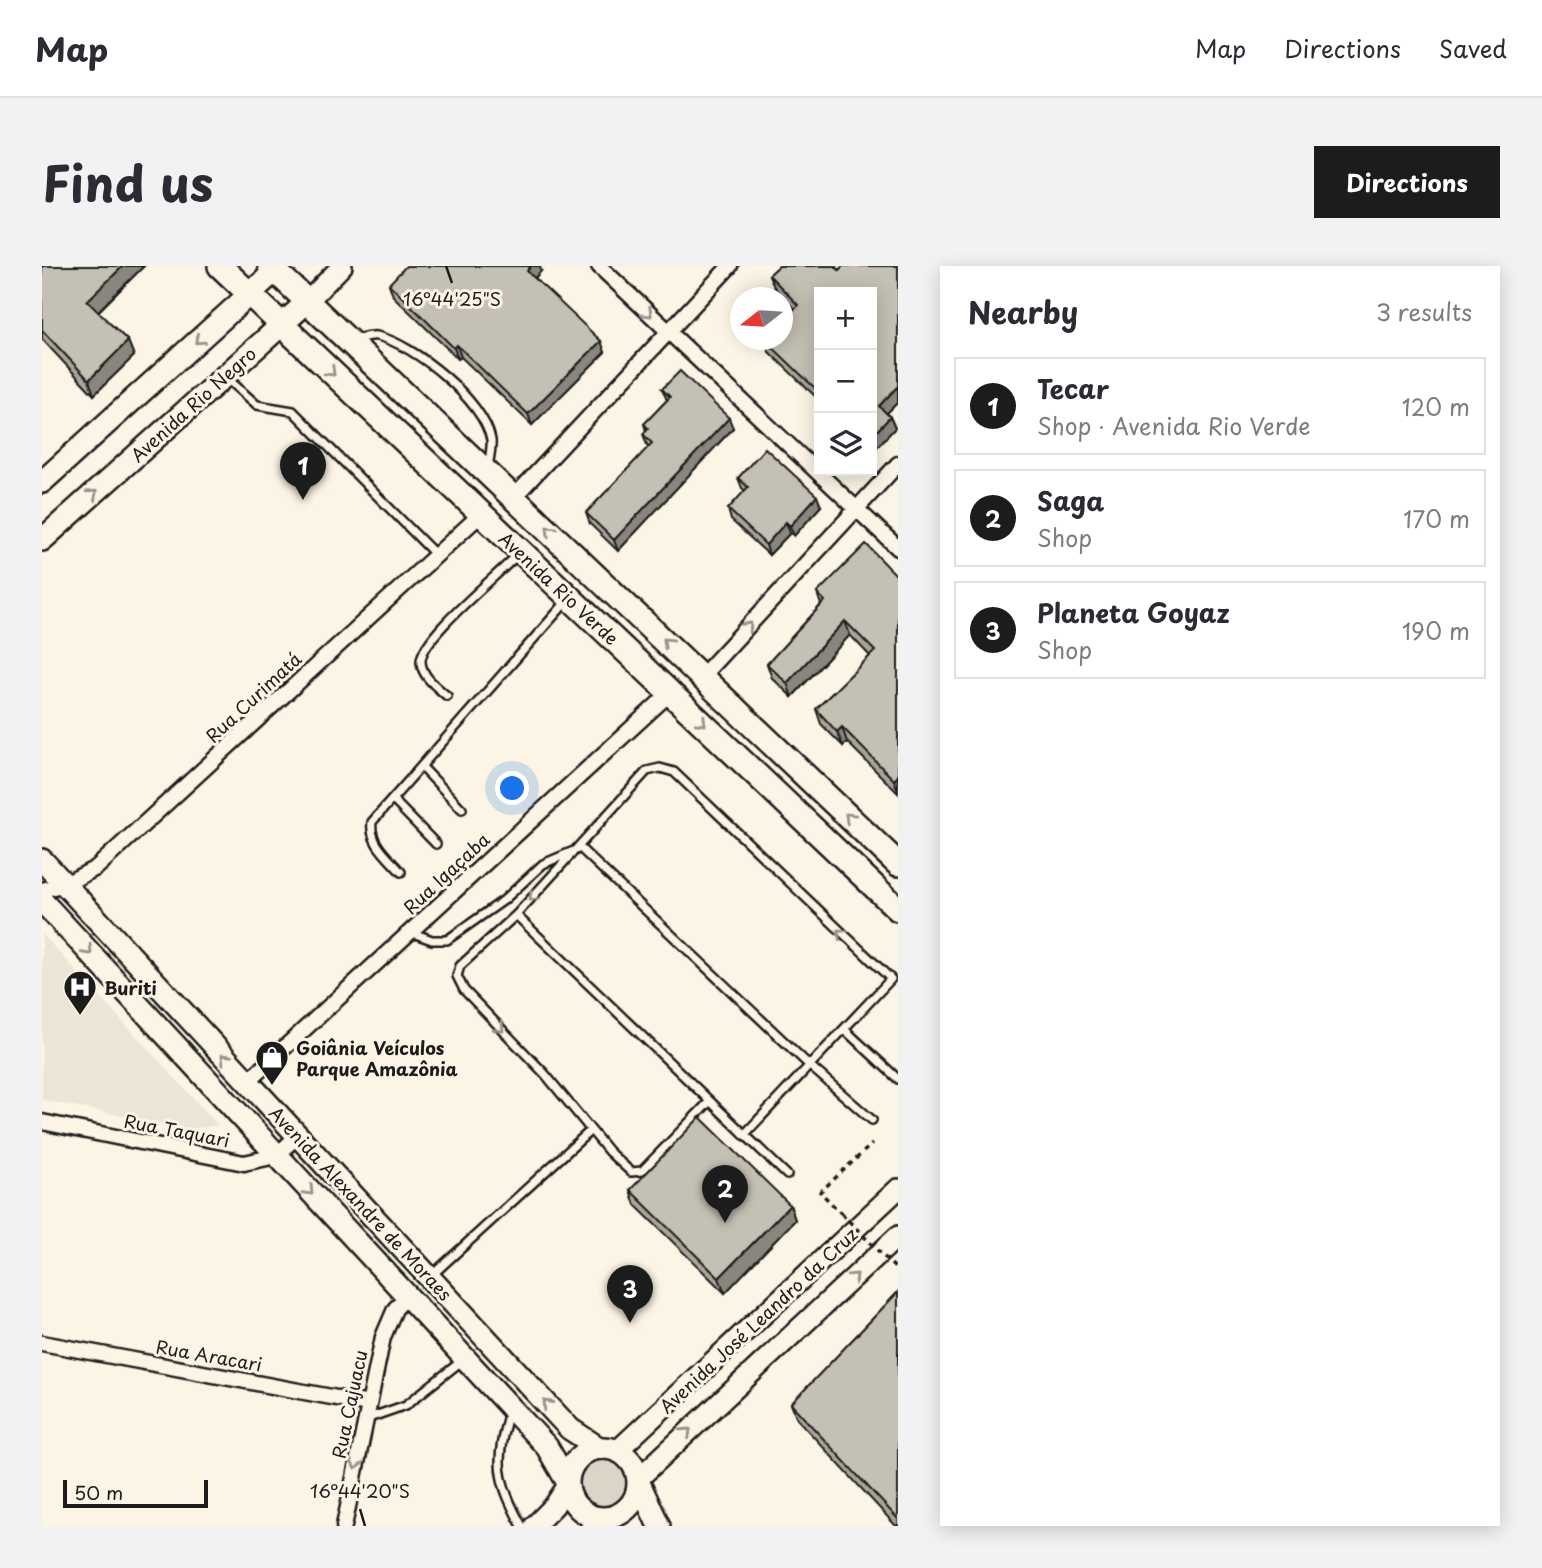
<!DOCTYPE html>
<html lang="en">
<head>
<meta charset="utf-8">
<style>
	body { margin:0; font-family:"Playpen Sans",sans-serif; background:#f2f2f3; color:#2b2b33 }
	.controls { position:absolute; right:21px; top:21px; display:grid; overflow:hidden; border-radius:0px; box-shadow:0 4px 18px #0003 }
	.controls button { width:63px; height:63px; display:grid; place-items:center; padding:0; border:0; border-bottom:2px solid #e1e1e2; background:#fff; color:#2b2b33; font:35px sans-serif }
	.compass { position:absolute; left:688px; top:21px; width:63px; height:63px; border-radius:50%; background:#fff; box-shadow:0 4px 18px #0003; rotate:253deg }
	.scale { position:absolute; left:21px; bottom:18px; width:145px; box-sizing:border-box; padding-left:7px; border:4px solid #1c1c1c; border-top:0; font-size:19px; line-height:24px; white-space:nowrap; color:#1c1c1c; -webkit-text-stroke:5px #fcf5e5; paint-order:stroke }
	.you { position:absolute; left:471px; top:523px; width:24px; height:24px; margin:-18px; border:5px solid #fff; border-radius:50%; background:#1a73e8; box-shadow:0 0 0 10px #1a73e833 }
	.badge { display:grid; place-items:center; width:46px; height:46px; border-radius:50%; background:#1c1c1c; color:#fff; font-size:23px; font-weight:700 }
	.pin { position:absolute; translate:-50% -58px; filter:drop-shadow(0 2px 4px #0008) }
	.pin::after { content:''; position:absolute; top:37px; width:24px; height:21px; background:inherit; clip-path:polygon(0 0,100% 0,50% 100%) }
	.list { margin:0; padding:0; list-style:none }
	h2 { display:flex; justify-content:space-between; align-items:center; height:91px; margin:0; padding:0 28px; font-size:30px }
	h2 small { font-size:23px; font-weight:400; color:#7c7c81 }
	.list li { display:grid; grid-template-columns:46px 1fr auto; gap:21px; align-items:center; box-sizing:border-box; height:98px; margin:0 14px 14px; padding:0 14px; border:2px solid #e1e1e2; border-radius:0px }
	.list b { display:block; font-size:26px; white-space:nowrap }
	.list p { margin:0; font-size:23px; white-space:nowrap; color:#7c7c81 }
	.list em { font-size:23px; font-style:normal; color:#7c7c81 }
	.icon { flex:none; width:38px; height:38px; fill:none; stroke:currentColor; stroke-width:2; stroke-linecap:round; stroke-linejoin:round }
	.map { position:relative; flex:none; width:856px; height:1260px; overflow:hidden; border-radius:0px }
	header { display:flex; align-items:center; gap:42px; box-sizing:border-box; height:98px; padding:0 35px; background:#fff; border-bottom:2px solid #e1e1e2 }
	header strong { font-size:33px }
	nav { display:flex; gap:38px; margin-inline-start:auto; font-size:24px }
	.intro { display:flex; align-items:center; justify-content:space-between; box-sizing:border-box; height:168px; padding:0 42px }
	h1 { margin:0; font-size:49px }
	.button { padding:18px 32px; border-radius:0px; background:#1c1c1c; color:#fff; font-size:24px; font-weight:700 }
	main { display:flex; gap:42px; padding:0 42px }
	aside { flex:1; background:#fff; border-radius:0px; box-shadow:0 4px 18px #0003 }
	.map>svg:first-child { display:block }
	.built { fill:#ebe5d6 }
	.green { fill:#dbd5c8; stroke:#7c7872; stroke-width:2 }
	.lines { fill:none; stroke-linecap:round; stroke-linejoin:round }
	.service-casing { stroke:#1c1c1c; stroke-width:12 }
	.minor-casing { stroke:#1c1c1c; stroke-width:19 }
	.tertiary-casing { stroke:#1c1c1c; stroke-width:24 }
	.secondary-casing { stroke:#1c1c1c; stroke-width:26 }
	.primary-casing { stroke:#1c1c1c; stroke-width:28 }
	.path { stroke:#1c1c1c; stroke-width:3.5; stroke-dasharray:5 5; stroke-linecap:butt }
	.service { stroke:#fcf5e5; stroke-width:7 }
	.minor { stroke:#fcf5e5; stroke-width:14 }
	.tertiary { stroke:#fcf5e5; stroke-width:19 }
	.secondary { stroke:#fcf5e5; stroke-width:21 }
	.primary { stroke:#fcf5e5; stroke-width:23 }
	.path-bridge { stroke:#1c1c1c; stroke-width:3.5; stroke-dasharray:5 5; stroke-linecap:butt }
	.wall { fill:#a9a59a; stroke:#1c1c1c; stroke-width:2 }
	.shaded-wall { fill:#89867d; stroke:#1c1c1c; stroke-width:2 }
	.building { fill:#c4c0b3; stroke:#1c1c1c; stroke-width:2 }
	.oneway { stroke:#97938b }
	.ticks { fill:none; stroke:#1c1c1c; stroke-width:2.5 }
	.labels { text-anchor:middle; dominant-baseline:central; stroke-width:6; stroke-linejoin:round; paint-order:stroke }
	.street-label { font-size:18px; fill:#1c1c1c; stroke:#fcf5e5 }
	.poi-label { font-size:18px; font-weight:bold; fill:#1c1c1c; stroke:#fcf5e5; text-anchor:start }
	.ticks-label { font-size:18px; text-anchor:middle; fill:#1c1c1c; stroke:#fcf5e5; stroke-width:6; stroke-linejoin:round; paint-order:stroke }
</style>
</head>
<body>
<header>
<strong>Map</strong>
<nav><a>Map</a><a>Directions</a><a>Saved</a></nav>
</header>
<div class="intro"><h1>Find us</h1><a class="button">Directions</a></div>
<main>
<div class="map">
<svg width="856" height="1260" viewBox="0 0 856 1260">
	<rect width="100%" height="100%" fill="#fcf5e5"/>
	<filter id="ink" filterUnits="userSpaceOnUse"><feTurbulence type="fractalNoise" baseFrequency=".0143" numOctaves="2"/><feDisplacementMap in="SourceGraphic" scale="14" xChannelSelector="R" yChannelSelector="G"/><feConvolveMatrix kernelMatrix="1 2 1 2 8 2 1 2 1" color-interpolation-filters="sRGB"/></filter>
	<g filter="url(#ink)">
		<path class="built" d="M0 668 176 859 148 863 0 834Z"/>
		<path class="green" d="M538 1217a24 24 0 1 1 48 0a24 24 0 1 1-48 0Z"/>
		<g class="lines">
			<defs>
				<path id="service" d="M313 73C320 72 328 69 335 70 372 78 442 135 449 174 450 182 447 193 446 202
					M186 113 215 139 251 145 394 289
					M405 430C395 421 380 411 379 396 377 372 459 307 477 287
					M380 501 420 543
					M351 534 394 578
					M538 582 767 799 830 854
					M359 606C346 591 327 577 330 556L525 335
					M474 649 745 909
					M368 666 390 674H405L462 634 501 598 534 584
					M802 763 856 813
					M668 835 600 905 589 906 567 886 503 808 422 724 415 710 418 700 474 649 605 505 618 502 632 506 849 713 702 869
					M389 1010 549 864
					M467 1145C453 1196 454 1213 480 1260
					M324 1153 364 1139 422 1093"/>
				<path id="minor" d="M557 0 856 282
					M472 231 688 0
					M660 410 856 198
					M0 624 23 618 54 602 438 249
					M205 816 629 426
					M0 856 202 897 234 890 255 870
					M0 1077 327 1138
					M302 1260 341 1071 353 1043 365 1030"/>
				<path id="tertiary" d="M265 36 300 0
					M575 1185 856 923
					M596 1213 856 970
					M492 1260 512 1240 526 1219
					M549 1260 561 1252"/>
				<path id="secondary" d="M0 216 233 5
					M0 274 265 36
					M0 594 528 1163 557 1182
					M0 635 505 1181 526 1217
					M526 1217a35 35 0 1 1 70 0a35 35 0 1 1-70 0Z
					M596 1215 617 1260"/>
				<path id="primary" d="M178 0 856 643
					M228 0 856 598"/>
			</defs>
			<use href="#service" class="service-casing"/>
			<use href="#minor" class="minor-casing"/>
			<use href="#tertiary" class="tertiary-casing"/>
			<use href="#secondary" class="secondary-casing"/>
			<use href="#primary" class="primary-casing"/>
			<path class="path" d="M800 948 778 926 830 878"/>
			<use href="#service" class="service"/>
			<use href="#minor" class="minor"/>
			<use href="#tertiary" class="tertiary"/>
			<use href="#secondary" class="secondary"/>
			<use href="#primary" class="primary"/>
			<path class="path-bridge" d="M800 948 853 1002"/>
		</g>
		<path class="wall" d="M0 0H102L56 46 86 75 92 90 52 129 0 73Z
			M737 0H793L797 4 801 0H856V136L845 147 848 151 853 162 831 185 830 184V26H777V134L727 86 723 74H740V55L752 43 732 21 727 9Z
			M499 5 493 12 563 86 490 159 419 91 416 93 351 30 347 18Z
			M620 123 691 162 576 285 548 258 544 247 607 181 605 179 601 168 604 165 602 158 625 134Z
			M696 212 779 240 752 270 748 267 727 289 689 254 686 243 703 225 700 222Z
			M856 311V527L805 476 801 480 779 458 774 443 828 390 808 369 750 431 730 412 725 398 779 339 775 327Z
			M588 924 748 939 753 954 683 1027 593 939Z
			M856 1026V1260H854L755 1153 749 1138Z"/>
		<path class="shaded-wall" d="M81 0H102L51 50 45 35Z
			M489 0H498L499 5 489 16 485 5Z
			M86 75 92 90 52 129 47 114Z
			M559 75 563 86 490 159 486 148Z
			M415 79 419 91 416 93 412 82Z
			M856 120V136L841 151 837 140Z
			M848 151 853 162 831 185 830 170Z
			M687 152 691 162 576 285 572 274Z
			M775 230 779 240 752 270 748 260Z
			M744 256 748 267 727 289 724 279Z
			M803 355 808 369 750 431 745 417Z
			M800 461 805 476 801 480 795 466Z
			M856 510V525L852 514Z
			M748 939 753 954 683 1027 677 1012Z"/>
		<path class="building" d="M0 0H81L45 35 86 75 47 114 0 64Z
			M364 0H489L485 5 559 75 486 148 415 79 412 82 347 18Z
			M737 0H793L797 4 801 0H856V120L837 140 848 151 830 170V26H777V126L723 74H740V55L756 39 727 9Z
			M638 105 687 152 572 274 544 247 610 177 601 168 606 162 602 158 628 131 620 123Z
			M723 182 775 230 748 260 744 256 724 279 686 243 706 221 696 212Z
			M824 278 856 311V510L852 514 800 461 795 466 774 443 833 385 803 355 745 417 725 398 783 335 775 327Z
			M658 851 748 939 677 1012 588 924Z
			M856 1026V1253L749 1138Z"/>
		<defs><path id="oneway-chevron" d="M-2-3.5L2.5 0L-2 3.5" fill="none" stroke-width="1.6" stroke-linecap="round" stroke-linejoin="round" transform="scale(1.75)"/></defs>
		<g class="oneway">
			<use href="#oneway-chevron" transform="translate(606 47) rotate(44)"/>
			<use href="#oneway-chevron" transform="translate(157 74) rotate(138)"/>
			<use href="#oneway-chevron" transform="translate(289 106) rotate(44)"/>
			<use href="#oneway-chevron" transform="translate(51 228) rotate(-42)"/>
			<use href="#oneway-chevron" transform="translate(508 264) rotate(-136)"/>
			<use href="#oneway-chevron" transform="translate(706 360) rotate(-47)"/>
			<use href="#oneway-chevron" transform="translate(625 376) rotate(-136)"/>
			<use href="#oneway-chevron" transform="translate(660 456) rotate(44)"/>
			<use href="#oneway-chevron" transform="translate(807 551) rotate(-136)"/>
			<use href="#oneway-chevron" transform="translate(491 631) rotate(134)"/>
			<use href="#oneway-chevron" transform="translate(799 667) rotate(-137)"/>
			<use href="#oneway-chevron" transform="translate(46 685) rotate(47)"/>
			<use href="#oneway-chevron" transform="translate(458 762) rotate(46)"/>
			<use href="#oneway-chevron" transform="translate(183 792) rotate(-133)"/>
			<use href="#oneway-chevron" transform="translate(267 925) rotate(47)"/>
			<use href="#oneway-chevron" transform="translate(812 1011) rotate(-43)"/>
			<use href="#oneway-chevron" transform="translate(505 1138) rotate(-132)"/>
			<use href="#oneway-chevron" transform="translate(645 1166) rotate(-43)"/>
			<use href="#oneway-chevron" transform="translate(314 1199) rotate(102)"/>
		</g>
	</g>
	<path class="ticks" d="M404 0 410 17M318 1243 323 1260"/>
	<defs>
		<symbol id="hospital-pin" viewBox="-11 -11 22 30"><path d="M0 17L-7.5 6A9.5 9.5 0 1 1 7.5 6Z" fill="#1c1c1c" stroke="#fcf5e5"/><path d="M-5-5h3v3.5h4V-5h3V5h-3V1.5h-4V5h-3Z" fill="#fff"/></symbol>
		<symbol id="shop-pin" viewBox="-11 -11 22 30"><path d="M0 17L-7.5 6A9.5 9.5 0 1 1 7.5 6Z" fill="#1c1c1c" stroke="#fcf5e5"/><path d="M-5-2.5h2.3a2.7 3.5 0 0 1 5.4 0H5L5.5 6h-11ZM-1.5-2.5h3a1.5 2.3 0 0 0-3 0Z" fill="#fff"/></symbol>
	</defs>
	<g fill-rule="evenodd">
		<use href="#hospital-pin" x="19" y="702" width="38" height="52"/>
		<use href="#shop-pin" x="211" y="772" width="38" height="52"/>
	</g>
	<g class="labels">
		<g class="street-label">
			<text transform="translate(151 138) rotate(-42)">Avenida Rio Negro</text>
			<text transform="translate(517 322) rotate(43)">Avenida Rio Verde</text>
			<text transform="translate(211 431) rotate(-43)">Rua Curimatá</text>
			<text transform="translate(404 607) rotate(-43)">Rua Igaçaba</text>
			<text transform="translate(135 864) rotate(11)">Rua Taquari</text>
			<text transform="translate(319 937) rotate(47)">Avenida Alexandre de Moraes</text>
			<text transform="translate(716 1054) rotate(-43)">Avenida José Leandro da Cruz</text>
			<text transform="translate(167 1089) rotate(10)">Rua Aracari</text>
			<text transform="translate(307 1138) rotate(-78)">Rua Cajuacu</text>
		</g>
		<g class="poi-label">
			<text x="62" y="721">Buriti</text>
			<text x="254" y="781">Goiânia Veículos<tspan x="254" dy="21">Parque Amazônia</tspan></text>
		</g>
	</g>
	<g class="ticks-label">
		<text x="410" y="40">16°44'25"S</text>
		<text x="318" y="1232">16°44'20"S</text>
	</g>
</svg>
<div class="controls">
<button>+</button>
<button>−</button>
<button><svg class="icon" aria-label="layers" viewBox="0 0 24 24"><path d="M12 4l9 5-9 5-9-5zM3 14l9 5 9-5"/></svg></button>
</div>
<svg class="compass" viewBox="-18 -18 36 36"><path d="M0-13l5 13h-10z" fill="#e53935"/><path d="M0 13l5-13h-10z" fill="#7c7c81"/></svg>
<div class="scale">50 m</div>
<div class="you"></div>
<div class="pin badge" style="left:261px;top:234px">1</div>
<div class="pin badge" style="left:683px;top:957px">2</div>
<div class="pin badge" style="left:588px;top:1057px">3</div>
</div>
<aside>
<h2>Nearby<small>3 results</small></h2>
<ul class="list">
<li><span class="badge">1</span><div><b>Tecar</b><p>Shop · Avenida Rio Verde</p></div><em>120 m</em></li>
<li><span class="badge">2</span><div><b>Saga</b><p>Shop</p></div><em>170 m</em></li>
<li><span class="badge">3</span><div><b>Planeta Goyaz</b><p>Shop</p></div><em>190 m</em></li>
</ul>
</aside>
</main>
</body>
</html>
